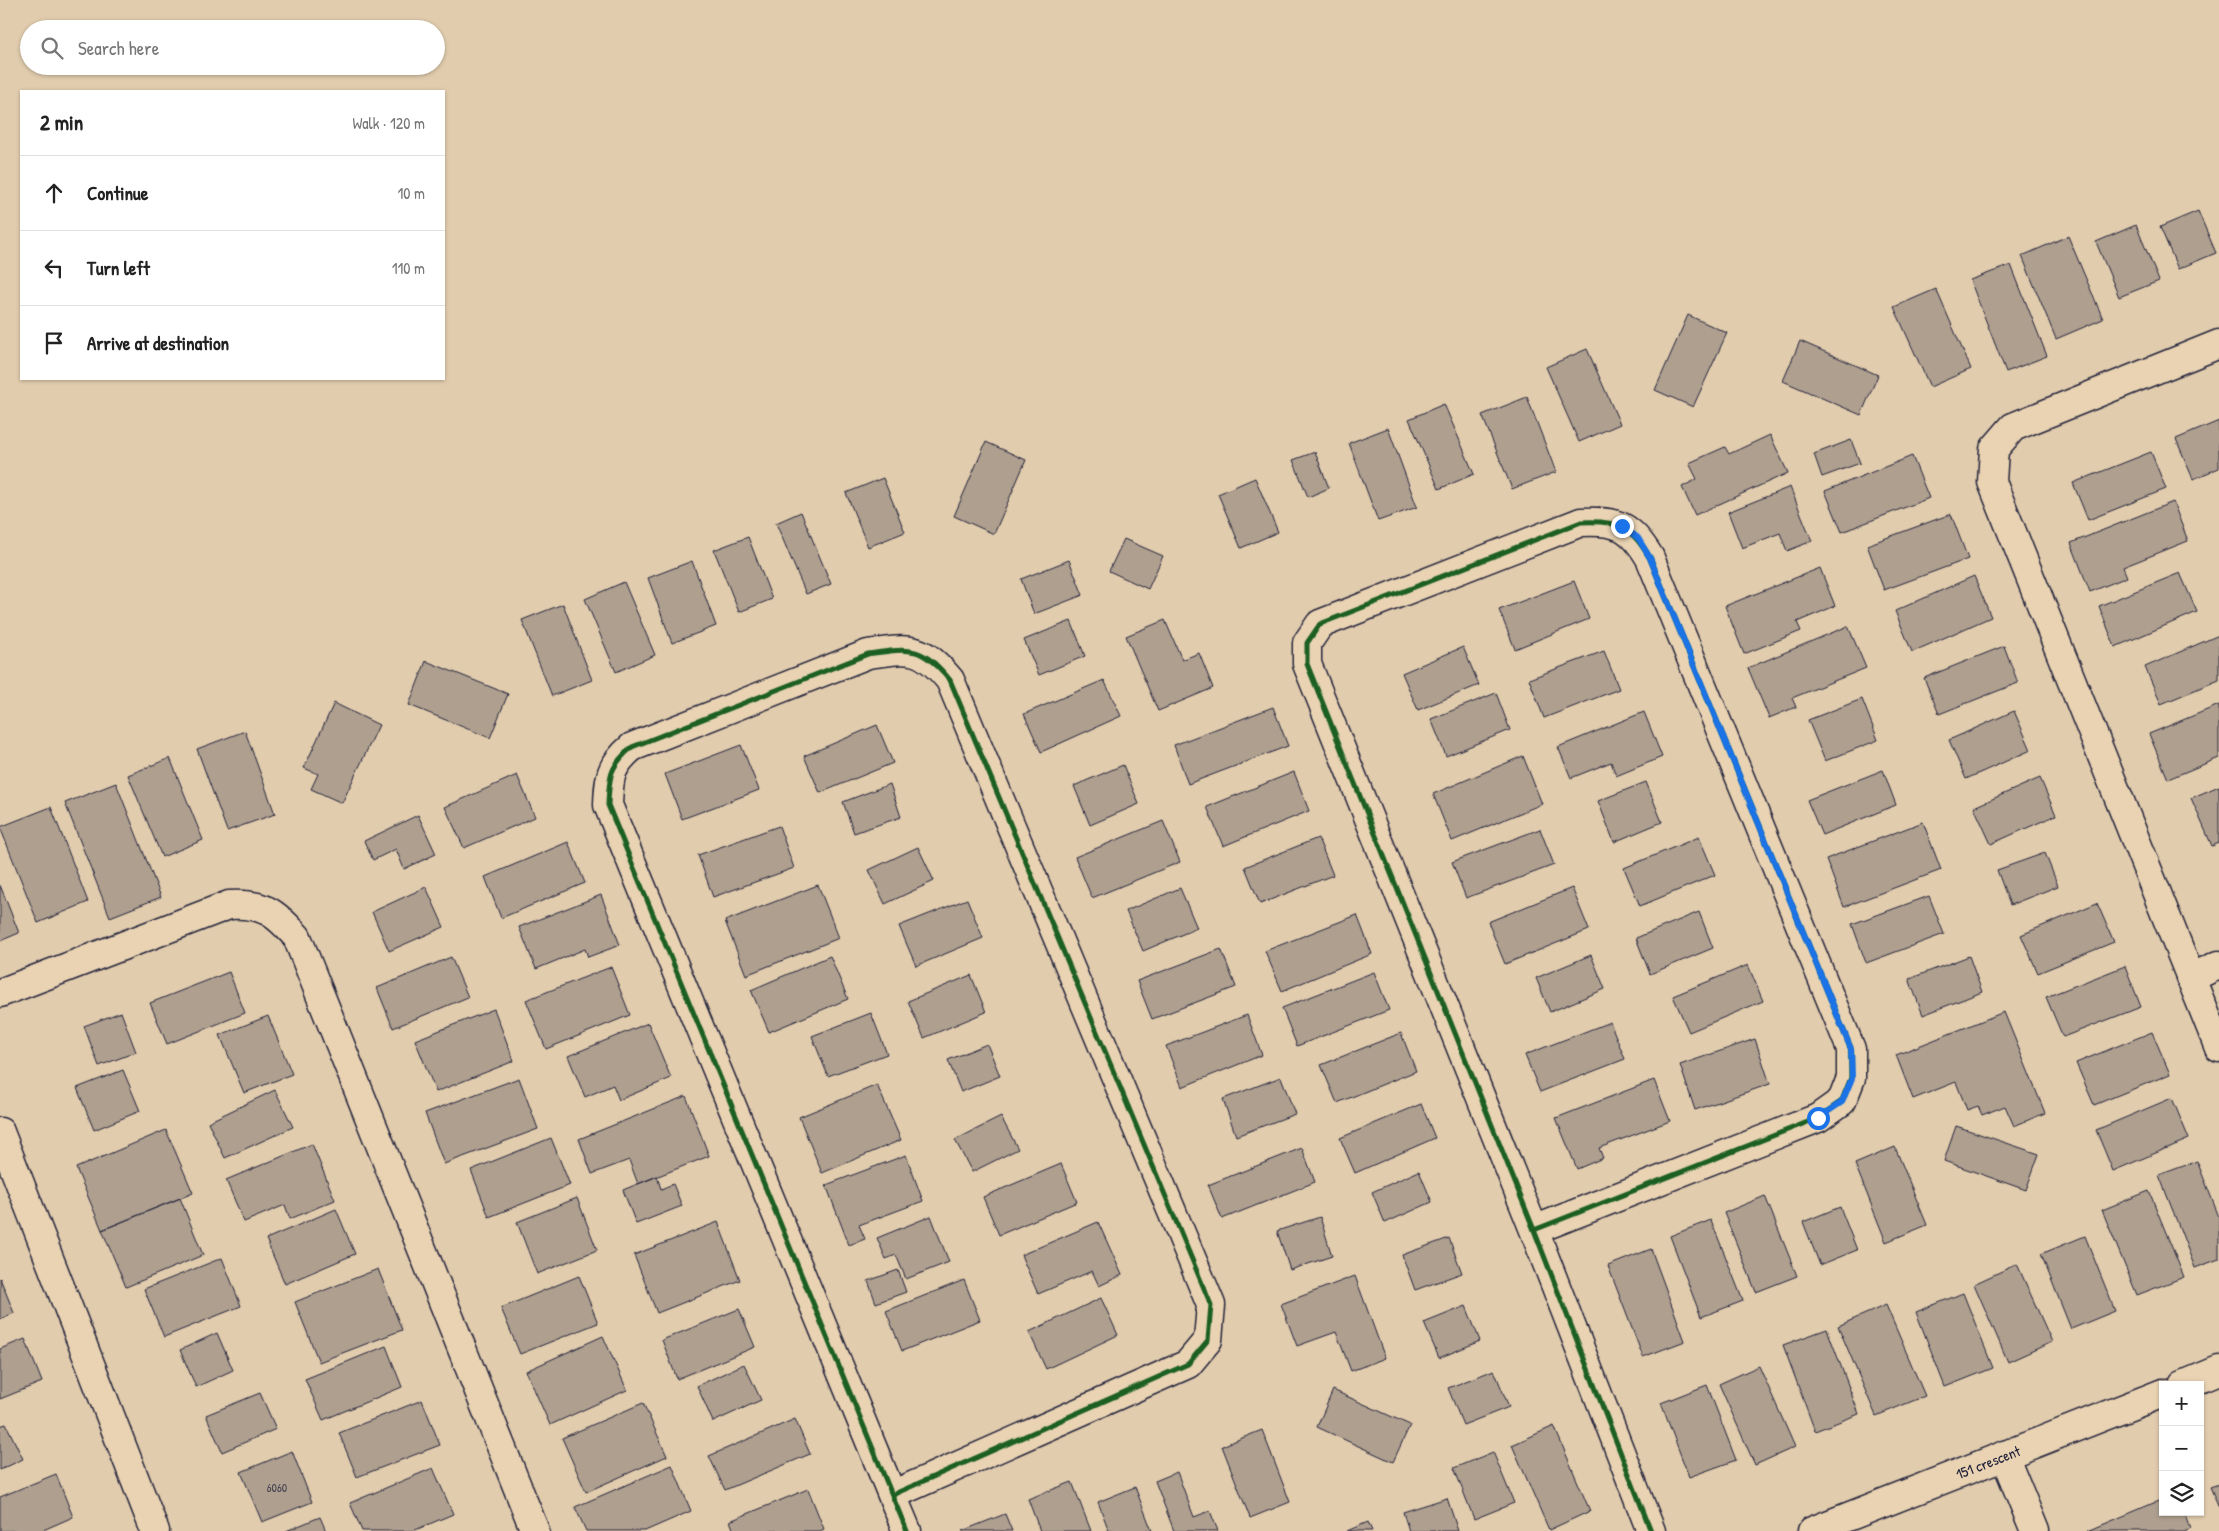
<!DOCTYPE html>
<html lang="en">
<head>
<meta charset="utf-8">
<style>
	body { margin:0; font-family:"Patrick Hand",sans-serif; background:#f2f2f2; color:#222 }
	.controls { position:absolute; right:15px; bottom:15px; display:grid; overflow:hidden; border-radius:0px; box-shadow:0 1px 4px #0004 }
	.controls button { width:45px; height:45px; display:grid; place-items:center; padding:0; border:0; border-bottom:1px solid #e0e0e0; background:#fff; color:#222; font:25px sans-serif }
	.stop { position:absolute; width:15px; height:15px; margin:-11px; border:4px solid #1a73e8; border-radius:50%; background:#fff }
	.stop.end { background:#1a73e8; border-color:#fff; box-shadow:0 1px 5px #0008 }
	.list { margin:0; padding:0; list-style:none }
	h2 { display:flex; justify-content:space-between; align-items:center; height:65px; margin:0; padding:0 20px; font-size:21px }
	h2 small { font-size:16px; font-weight:400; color:#767676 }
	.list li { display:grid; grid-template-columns:32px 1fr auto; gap:15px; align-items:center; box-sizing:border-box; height:75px; padding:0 20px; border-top:1px solid #e0e0e0 }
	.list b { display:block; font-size:19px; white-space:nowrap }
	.list em { font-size:16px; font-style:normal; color:#767676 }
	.icon { flex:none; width:28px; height:28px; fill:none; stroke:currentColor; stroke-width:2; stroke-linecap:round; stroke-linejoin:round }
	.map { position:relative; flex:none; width:2219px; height:1531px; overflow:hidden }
	.search { position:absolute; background:#fff; box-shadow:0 1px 4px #0004; left:20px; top:20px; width:425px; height:55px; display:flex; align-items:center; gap:12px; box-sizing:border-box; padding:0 18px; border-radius:28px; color:#767676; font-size:19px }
	.panel { position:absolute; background:#fff; box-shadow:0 1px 4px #0004; left:20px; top:90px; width:425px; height:290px; border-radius:0px }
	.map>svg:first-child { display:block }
	.building { fill:#ae9f8f; stroke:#22223b }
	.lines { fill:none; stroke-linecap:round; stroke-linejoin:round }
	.minor-casing { stroke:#22223b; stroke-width:31 }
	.minor { stroke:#e9d3b2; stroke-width:28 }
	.cycleway-casing { stroke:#e9d3b2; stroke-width:8 }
	.cycleway { stroke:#1b5e20; stroke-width:5 }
	.route { stroke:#1a73e8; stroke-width:6 }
	.labels { text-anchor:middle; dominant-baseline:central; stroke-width:4; stroke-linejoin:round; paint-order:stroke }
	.number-label { font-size:12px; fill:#454150 }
	.street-label { font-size:15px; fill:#22223b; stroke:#e9d3b2 }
</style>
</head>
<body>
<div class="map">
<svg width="2219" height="1531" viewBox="0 0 2219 1531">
	<rect width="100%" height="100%" fill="#e1ccad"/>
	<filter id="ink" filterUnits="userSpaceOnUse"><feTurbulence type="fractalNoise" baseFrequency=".02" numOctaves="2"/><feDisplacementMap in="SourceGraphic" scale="10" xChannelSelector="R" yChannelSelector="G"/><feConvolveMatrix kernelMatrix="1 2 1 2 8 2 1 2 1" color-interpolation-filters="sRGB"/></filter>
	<g filter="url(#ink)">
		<path class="building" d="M2198 211 2216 253 2178 269 2160 227Z
			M2136 225 2159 281 2119 297 2096 242Z
			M2068 236 2103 319 2056 339 2022 256Z
			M2011 265 2047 356 2006 372 1970 280Z
			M1936 289 1971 369 1930 387 1894 307Z
			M1688 315 1727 333 1693 407 1655 390Z
			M1800 341 1878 375 1861 415 1783 381Z
			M1587 349 1620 424 1579 442 1546 367Z
			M1527 397 1556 472 1512 489 1482 415Z
			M1444 404 1474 474 1439 489 1409 419Z
			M2219 421V468L2193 479 2176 439Z
			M1388 428 1417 507 1378 521 1349 443Z
			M1770 435 1788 473 1695 515 1682 487 1697 479 1689 463 1725 447 1729 454Z
			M1851 440 1860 463 1822 477 1814 454Z
			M986 442 1026 460 994 534 954 516Z
			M1315 452 1329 488 1308 497 1293 460Z
			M2151 452 2166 489 2088 520 2073 483Z
			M1912 456 1929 498 1842 532 1825 491Z
			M883 478 905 532 868 547 846 493Z
			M1255 478 1278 532 1241 548 1218 494Z
			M1790 487 1812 541 1787 551 1780 533 1742 548 1728 512Z
			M2173 502 2188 541 2123 567 2127 577 2090 592 2071 543Z
			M801 512 831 584 806 594 776 523Z
			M1951 514 1968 559 1884 590 1867 545Z
			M748 537 772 599 739 612 714 550Z
			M1124 539 1163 556 1148 589 1109 571Z
			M1069 560 1083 595 1034 614 1021 579Z
			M692 561 716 626 672 643 648 578Z
			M1820 568 1835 606 1797 622 1801 631 1744 654 1725 606Z
			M2180 573 2197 612 2115 647 2099 606Z
			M1974 576 1991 617 1912 652 1895 611Z
			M1574 581 1589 619 1515 649 1499 610Z
			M624 582 655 655 616 672 585 599Z
			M563 604 592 680 552 696 522 620Z
			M1165 620 1182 660 1199 653 1213 688 1158 711 1126 636Z
			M1071 621 1085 656 1039 675 1024 640Z
			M1848 626 1866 668 1792 698 1796 707 1769 718 1748 668Z
			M2219 635V680L2161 704 2145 667Z
			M2004 646 2018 683 1939 714 1924 678Z
			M1463 647 1479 685 1418 710 1402 673Z
			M1604 651 1619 689 1544 718 1529 679Z
			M426 661 508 694 490 738 409 705Z
			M1104 680 1121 716 1041 752 1024 714Z
			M1496 693 1510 730 1446 756 1431 719Z
			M1862 699 1878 740 1825 761 1808 720Z
			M334 703 379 725 342 803 311 789 318 774 304 768Z
			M2219 705V758L2168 779 2149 734Z
			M1273 707 1288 746 1188 784 1174 745Z
			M2014 711 2031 750 1966 779 1949 740Z
			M1644 712 1662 757 1616 776 1611 762 1571 778 1558 747Z
			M877 725 893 763 820 793 804 756Z
			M245 731 275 814 227 831 197 749Z
			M741 745 759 790 682 819 665 774Z
			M1523 756 1542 804 1452 841 1433 794Z
			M170 758 203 840 162 857 128 775Z
			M1123 765 1139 804 1090 825 1074 786Z
			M1883 770 1896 805 1822 835 1807 800Z
			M1294 772 1309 811 1223 846 1207 807Z
			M517 775 535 817 464 848 445 807Z
			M2040 778 2056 815 1991 844 1974 807Z
			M1646 782 1662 822 1614 842 1598 801Z
			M116 783 161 897 110 917 65 803Z
			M890 784 901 817 854 833 843 802Z
			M2219 786V843L2212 846 2191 798Z
			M51 807 88 902 38 923 0 827Z
			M418 815 436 854 404 869 396 849 373 860 364 841Z
			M1163 821 1180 862 1092 898 1075 857Z
			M1923 822 1941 870 1844 907 1826 859Z
			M779 826 794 868 713 897 698 855Z
			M1540 829 1554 865 1466 898 1452 862Z
			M1699 837 1715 875 1640 906 1624 868Z
			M1318 838 1333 875 1260 904 1245 867Z
			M568 842 585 883 501 918 485 877Z
			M918 847 934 881 885 904 869 870Z
			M2045 853 2058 886 2010 905 1997 870Z
			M0 885 19 933 0 941Z
			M818 885 839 938 746 975 725 921Z
			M426 887 444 927 389 951 372 912Z
			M1180 888 1197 928 1143 951 1126 911Z
			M1572 888 1589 930 1505 964 1488 922Z
			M601 895 620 945 588 957 585 949 536 969 519 927Z
			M1929 896 1944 934 1866 963 1852 924Z
			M967 899 983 938 916 966 899 926Z
			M2097 903 2114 942 2038 973 2021 935Z
			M1699 912 1713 948 1650 974 1636 938Z
			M1357 915 1372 954 1282 991 1265 951Z
			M1221 949 1236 987 1152 1019 1137 981Z
			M1591 955 1605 989 1550 1012 1536 978Z
			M830 956 848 999 769 1032 751 990Z
			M1969 956 1982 992 1923 1015 1909 979Z
			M451 957 468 997 393 1028 377 988Z
			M1748 965 1763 1001 1689 1032 1673 996Z
			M2125 966 2141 1007 2063 1037 2046 997Z
			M611 967 630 1015 546 1049 526 1000Z
			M229 972 245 1013 167 1044 150 1003Z
			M1374 972 1389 1010 1297 1046 1282 1008Z
			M971 975 986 1012 924 1038 908 1001Z
			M494 1009 514 1061 436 1092 415 1040Z
			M121 1012 136 1052 99 1066 84 1026Z
			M2004 1012 2045 1113 2014 1126 2005 1106 1982 1115 1978 1106 1967 1110 1956 1082 1913 1099 1896 1055Z
			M871 1013 887 1054 828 1076 812 1036Z
			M1247 1015 1262 1055 1182 1087 1166 1046Z
			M268 1016 292 1074 244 1093 220 1035Z
			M1610 1022 1625 1059 1540 1092 1525 1055Z
			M648 1023 671 1078 619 1100 613 1085 585 1097 568 1056Z
			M2152 1032 2170 1074 2094 1105 2076 1063Z
			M1401 1033 1416 1071 1337 1103 1321 1065Z
			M1755 1039 1770 1084 1695 1110 1680 1065Z
			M987 1044 1000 1076 961 1092 948 1060Z
			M123 1070 140 1111 94 1130 77 1088Z
			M1281 1077 1295 1114 1236 1136 1223 1099Z
			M519 1078 538 1129 444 1164 425 1113Z
			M1654 1080 1670 1121 1599 1148 1603 1158 1577 1169 1556 1118Z
			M877 1085 901 1140 822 1173 799 1117Z
			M275 1090 293 1127 225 1158 208 1122Z
			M686 1096 709 1156 638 1184 629 1160 592 1174 579 1139Z
			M2172 1098 2189 1139 2113 1171 2096 1130Z
			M1421 1104 1435 1138 1355 1173 1340 1138Z
			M1001 1117 1018 1149 972 1172 955 1140Z
			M1956 1126 2039 1154 2026 1190 1944 1161Z
			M166 1130 193 1193 102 1230 76 1168Z
			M551 1138 570 1185 489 1217 471 1170Z
			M312 1144 335 1200 290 1219 285 1205 244 1222 226 1180Z
			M1895 1147 1927 1225 1886 1242 1855 1164Z
			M1302 1148 1315 1182 1222 1219 1208 1185Z
			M906 1155 923 1201 859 1225 865 1239 849 1245 826 1185Z
			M2197 1161 2219 1217V1259L2195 1268 2159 1175Z
			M1061 1164 1077 1202 999 1235 983 1197Z
			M1419 1171 1432 1202 1385 1223 1372 1192Z
			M657 1176 661 1189 673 1184 682 1206 636 1224 623 1190Z
			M2149 1191 2184 1277 2137 1295 2102 1210Z
			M1765 1196 1797 1276 1756 1292 1724 1213Z
			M180 1198 203 1255 126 1287 102 1230Z
			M577 1198 597 1250 537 1274 517 1222Z
			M1840 1207 1857 1250 1820 1265 1803 1222Z
			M336 1209 355 1254 285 1284 266 1239Z
			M931 1216 949 1262 906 1279 896 1255 886 1259 877 1238Z
			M1320 1217 1332 1256 1290 1270 1277 1231Z
			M1711 1220 1743 1301 1701 1317 1670 1236Z
			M718 1222 740 1280 657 1313 634 1255Z
			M1098 1222 1122 1275 1099 1286 1092 1271 1038 1294 1021 1255Z
			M2085 1236 2115 1311 2071 1329 2041 1254Z
			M1449 1238 1462 1273 1415 1290 1402 1255Z
			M1651 1249 1685 1341 1643 1357 1608 1266Z
			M222 1258 241 1306 164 1337 144 1289Z
			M2017 1264 2052 1342 2008 1362 1974 1284Z
			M378 1269 402 1330 319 1362 295 1302Z
			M898 1270 906 1292 876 1303 868 1281Z
			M579 1276 598 1323 520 1354 501 1308Z
			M1355 1276 1385 1358 1351 1371 1336 1332 1297 1346 1281 1304Z
			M0 1278 14 1313 0 1319Z
			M964 1280 980 1320 902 1351 886 1311Z
			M1963 1293 1993 1368 1945 1387 1916 1312Z
			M1101 1298 1118 1335 1046 1369 1029 1332Z
			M1886 1305 1925 1396 1876 1416 1838 1326Z
			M1466 1306 1480 1341 1439 1358 1424 1323Z
			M739 1309 755 1347 677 1379 662 1340Z
			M1827 1329 1859 1414 1815 1431 1783 1345Z
			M217 1333 233 1370 196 1387 180 1350Z
			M603 1336 627 1390 550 1425 526 1371Z
			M25 1339 42 1382 0 1399V1349Z
			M386 1346 402 1387 323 1420 305 1379Z
			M744 1364 761 1400 713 1422 697 1386Z
			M1759 1366 1795 1447 1755 1465 1719 1384Z
			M1494 1370 1509 1407 1463 1425 1448 1388Z
			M1707 1385 1736 1460 1689 1477 1661 1403Z
			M1333 1390 1410 1425 1393 1462 1317 1427Z
			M260 1393 276 1429 222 1452 206 1415Z
			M422 1400 440 1445 357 1477 339 1433Z
			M643 1403 667 1456 586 1492 562 1438Z
			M795 1419 810 1454 725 1490 709 1456Z
			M6 1424 23 1459 0 1470V1426Z
			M1554 1426 1590 1511 1549 1530 1512 1445Z
			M1262 1430 1290 1502 1250 1518 1222 1446Z
			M292 1451 312 1502 262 1522 241 1472Z
			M1493 1452 1514 1503 1474 1519 1454 1468Z
			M672 1465 691 1511 645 1531H586L575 1507Z
			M433 1468 453 1514 413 1531H362L350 1503Z
			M1177 1472 1194 1517 1210 1511 1218 1531H1174L1155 1481Z
			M56 1474 73 1517 41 1531H0V1497Z
			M1072 1482 1091 1531H1040L1028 1499Z
			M2219 1484V1507L2210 1487Z
			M1135 1487 1152 1531H1109L1098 1502Z
			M808 1489 824 1529 820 1531H734L730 1521Z
			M1447 1498 1458 1531H1409L1403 1512Z
			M2163 1499V1512H2184L2190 1528 2183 1531H2088Z
			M1005 1514 1012 1531H962Z
			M320 1517 326 1531H286Z
			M1368 1522 1372 1531H1347Z"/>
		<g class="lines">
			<defs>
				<g id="minor">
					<path d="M2219 344 2013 427 1994 449 1992 482 2219 1048"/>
					<path d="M2190 978 2219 965"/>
					<path d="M0 993 229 905C263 903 275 912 297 937L535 1531"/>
					<path d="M0 1132 155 1531"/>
					<path d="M1534 1230 1818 1118 1842 1101 1851 1078V1049L1650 558C1631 526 1618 520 1581 522L1320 624 1307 643V664L1534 1230 1651 1531"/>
					<path d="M2183 1385 2219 1370"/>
					<path d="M2004 1455 2035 1531"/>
					<path d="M892 1495 1188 1364 1208 1340 1211 1305 950 680C921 645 910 648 868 654L632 747C610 766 609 776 608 805L892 1495 907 1531"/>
					<path id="s1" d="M1812 1531 2163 1393"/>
				</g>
			</defs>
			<use href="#minor" class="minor-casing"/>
			<use href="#minor" class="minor"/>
			<defs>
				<path id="cycleway" d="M1534 1230 1818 1118 1842 1101 1851 1078V1049L1650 558C1631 526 1618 520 1581 522L1320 624 1307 643V664L1534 1230 1651 1531
					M892 1495 1188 1364 1208 1340 1211 1305 950 680C921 645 910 648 868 654L632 747C610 766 609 776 608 805L892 1495 907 1531"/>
			</defs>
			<use href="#cycleway" class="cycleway-casing"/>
			<use href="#cycleway" class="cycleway"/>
		</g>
	</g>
	<g class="lines" filter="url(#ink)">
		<path class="route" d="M1622 526 1638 538 1650 558 1851 1049 1852 1078 1842 1102 1818 1118"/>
	</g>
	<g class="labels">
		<g class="number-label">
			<text x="277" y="1487">6060</text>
		</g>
		<g class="street-label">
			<text stroke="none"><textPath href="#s1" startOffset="189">151 crescent</textPath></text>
		</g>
	</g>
</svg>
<div class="controls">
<button>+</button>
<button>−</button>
<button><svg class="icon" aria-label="layers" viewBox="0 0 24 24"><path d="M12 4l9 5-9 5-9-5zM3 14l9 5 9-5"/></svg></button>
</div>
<div class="stop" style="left:1818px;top:1118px"></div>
<div class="stop end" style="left:1622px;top:526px"></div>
<div class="search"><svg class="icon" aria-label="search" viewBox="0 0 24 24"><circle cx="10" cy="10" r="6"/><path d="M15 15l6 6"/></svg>Search here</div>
<section class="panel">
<h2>2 min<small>Walk · 120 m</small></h2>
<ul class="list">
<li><svg class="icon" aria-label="ahead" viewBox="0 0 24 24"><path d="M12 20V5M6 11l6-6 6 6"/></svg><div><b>Continue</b></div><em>10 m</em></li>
<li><svg class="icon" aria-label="left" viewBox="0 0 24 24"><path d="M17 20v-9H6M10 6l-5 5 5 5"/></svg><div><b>Turn left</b></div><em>110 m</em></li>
<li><svg class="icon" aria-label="arrive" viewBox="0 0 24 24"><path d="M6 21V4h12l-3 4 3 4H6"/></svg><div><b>Arrive at destination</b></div></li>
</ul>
</section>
</div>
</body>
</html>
